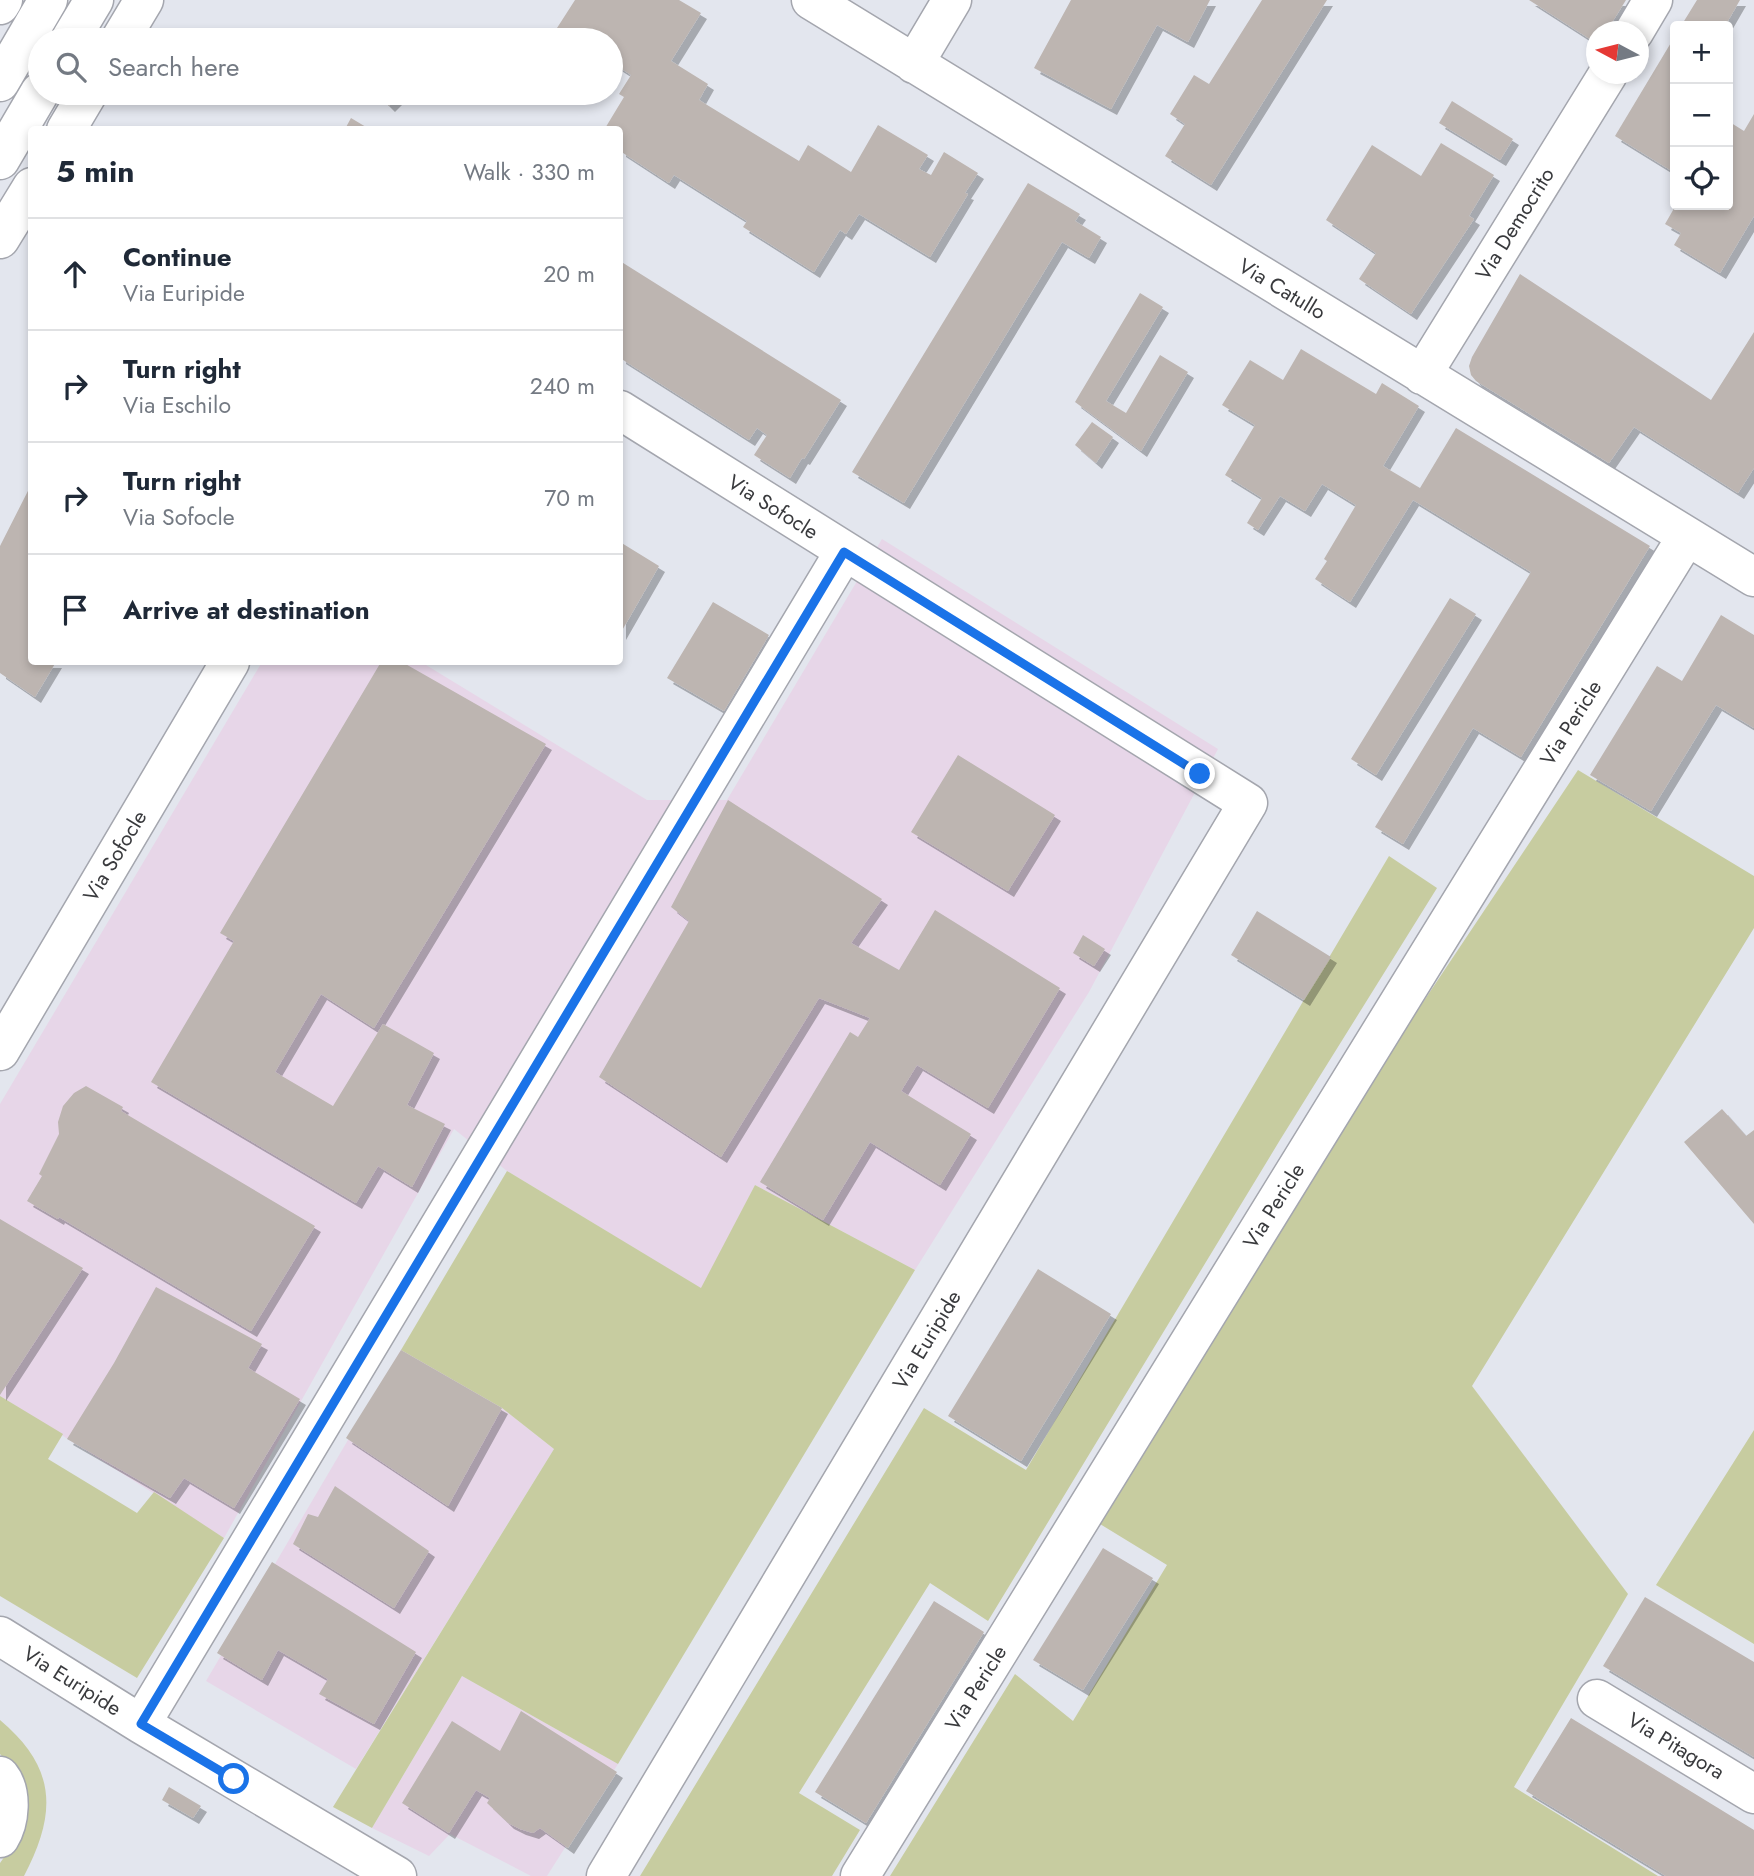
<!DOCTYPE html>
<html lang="en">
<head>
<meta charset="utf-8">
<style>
	body { margin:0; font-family:Jost,sans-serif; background:#f6f6f7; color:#1f2937 }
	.controls { position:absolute; right:21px; top:21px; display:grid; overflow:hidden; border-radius:7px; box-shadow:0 4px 10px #0003 }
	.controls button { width:63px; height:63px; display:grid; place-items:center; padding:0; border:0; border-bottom:2px solid #e0e1e3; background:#fff; color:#1f2937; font:35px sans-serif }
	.compass { position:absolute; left:1586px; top:21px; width:63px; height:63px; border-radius:50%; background:#fff; box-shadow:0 4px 10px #0003; rotate:277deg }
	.stop { position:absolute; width:21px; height:21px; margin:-16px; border:5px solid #1a73e8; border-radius:50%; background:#fff }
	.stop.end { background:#1a73e8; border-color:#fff; box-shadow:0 2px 7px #0008 }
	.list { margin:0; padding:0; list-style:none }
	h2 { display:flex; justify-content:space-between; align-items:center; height:91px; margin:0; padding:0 28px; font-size:30px }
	h2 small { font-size:23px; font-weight:400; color:#747a83 }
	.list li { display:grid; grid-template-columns:46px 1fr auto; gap:21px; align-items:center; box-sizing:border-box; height:112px; padding:0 28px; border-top:2px solid #e0e1e3 }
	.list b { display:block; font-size:26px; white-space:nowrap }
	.list p { margin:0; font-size:23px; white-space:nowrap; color:#747a83 }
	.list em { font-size:23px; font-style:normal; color:#747a83 }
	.icon { flex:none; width:38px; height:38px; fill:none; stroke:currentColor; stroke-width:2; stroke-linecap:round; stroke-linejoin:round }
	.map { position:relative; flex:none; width:1754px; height:1876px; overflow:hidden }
	.search { position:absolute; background:#fff; box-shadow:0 4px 10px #0003; left:28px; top:28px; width:595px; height:77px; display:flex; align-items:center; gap:18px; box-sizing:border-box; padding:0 24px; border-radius:38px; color:#747a83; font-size:26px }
	.panel { position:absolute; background:#fff; box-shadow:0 4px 10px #0003; left:28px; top:126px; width:595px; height:539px; border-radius:7px }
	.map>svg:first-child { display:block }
	.industrial { fill:#e7d6e8 }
	.green { fill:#c7cca0 }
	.building { fill:#bdb5b1; filter:url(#shadow) }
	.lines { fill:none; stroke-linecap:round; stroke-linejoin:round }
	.minor-casing { stroke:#a4a6ae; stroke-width:41 }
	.minor { stroke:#fff; stroke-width:38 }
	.route { stroke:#1a73e8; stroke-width:9 }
	.labels { text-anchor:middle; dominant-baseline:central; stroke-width:5; stroke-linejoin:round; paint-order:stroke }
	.street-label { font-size:21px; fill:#393a3d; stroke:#fff }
</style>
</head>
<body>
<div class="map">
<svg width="1754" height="1876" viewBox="0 0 1754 1876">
	<defs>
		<filter id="shadow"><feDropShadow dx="6" dy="6" stdDeviation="0" flood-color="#0004"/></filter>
	</defs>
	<rect width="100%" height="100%" fill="#e3e6ee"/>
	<path class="industrial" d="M882 539 1218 749 1089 992 915 1270 755 1185 702 1289 507 1171 454 1129 224 1538 0 1396V1104L262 662H421L647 800H727Z
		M401 1350 502 1408 554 1449 356 1769 206 1681Z
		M462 1676 618 1764 547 1876H531L450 1834 429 1856 372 1828Z"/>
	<path class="green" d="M1578 770 1754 876V928L1472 1386 1628 1594 1514 1787 1658 1876H890L1015 1674 1073 1721 1167 1565 1100 1524 1319 1158Z
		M1389 856 1437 888 1280 1140 988 1621 930 1583 799 1793 860 1830 832 1876H640L924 1408 1026 1470Z
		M507 1171 701 1288 755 1185 915 1270 618 1764 462 1676 372 1828 333 1807 554 1449 502 1408 401 1350Z
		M0 1396 63 1434 48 1459 137 1513 154 1492 224 1538 137 1678 0 1596Z
		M1754 1430V1644L1656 1585Z
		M0 1720C57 1768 57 1813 24 1876H0V1863L10 1849 8 1763 0 1754Z"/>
	<path class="building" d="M575 0H679L701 13 671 61 708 84 699 100 799 161 808 145 851 172 878 125 928 155 919 169 931 175 944 152 978 173 965 193 968 194 930 257 859 214 846 234 840 230 814 272 743 227 747 221 674 175 669 183 620 151V130H604L624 97 619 94 631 75 611 62V40H576L557 28Z
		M1071 0H1210L1188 42 1157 25 1111 109 1034 68Z
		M1262 0H1327L1211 185 1165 156 1185 124 1170 114 1194 75 1209 84Z
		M1529 0H1626L1606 32H1596V43Z
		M1697 0H1740L1725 26H1681Z
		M1675 36V173L1615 136Z
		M376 93H393L397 98 389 106Z
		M1452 101 1513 139 1500 160 1439 123Z
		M1754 114V216L1720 273 1674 245 1681 233 1665 224 1676 205H1728V121L1744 131Z
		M351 118 371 130 345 129Z
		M1441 143 1494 175 1469 216 1474 219 1411 314 1359 279 1376 253 1326 220 1372 145 1421 176Z
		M1028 183 1080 214 1075 221 1101 237 1089 258 1062 242 904 503 852 472Z
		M620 261 841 400 804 459 802 458 790 478 754 455 767 435 757 428 749 440 620 358Z
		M1520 274 1711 400 1754 332V468L1738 493 1634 427 1609 463 1476 381 1471 375 1469 366 1472 357Z
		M1140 293 1163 307 1106 401 1126 413 1160 355 1188 372 1141 451 1075 402Z
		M1301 349 1376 394 1382 383 1419 406 1383 466 1420 488 1456 428 1650 546 1521 757 1473 728 1403 844 1375 827 1531 572 1413 500 1350 602 1315 579 1327 561 1324 559 1356 505 1322 484 1305 511 1280 496 1258 530 1247 523 1262 498 1225 475 1255 425 1222 405 1250 360 1283 380Z
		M1092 422 1113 437 1096 463 1075 445Z
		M32 483V662H56L35 697 0 673V546Z
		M620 542 659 566 620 634Z
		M1450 598 1476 614 1376 775 1351 759Z
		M713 602 769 635 724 711 667 678Z
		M1721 615 1754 635V728L1716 705 1651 811 1590 775 1657 666 1682 681Z
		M381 662H402L546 744 374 1028 321 994 275 1072 333 1106 383 1024 434 1053 407 1105 445 1124 412 1187 378 1166 356 1203 151 1082 234 941 220 933Z
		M958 755 1055 815 1008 891 911 832Z
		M728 800 882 899 851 943 899 970 935 910 1060 988 988 1108 917 1065 901 1091 971 1134 940 1185 870 1142 823 1220 760 1182 850 1032 858 1037 870 1018 819 998 721 1157 599 1077 689 921 671 907Z
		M1257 911 1331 957 1304 1000 1231 955Z
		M1083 935 1105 949 1094 966 1073 953Z
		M86 1086 123 1107 121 1111 315 1226 251 1331 59 1217 58 1219 27 1201 42 1176 39 1174 59 1134 58 1122 63 1106 74 1093Z
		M1722 1109 1746 1136 1754 1130V1224L1684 1142Z
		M0 1219 83 1268 0 1395Z
		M1038 1269 1111 1314 1021 1461 948 1416Z
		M156 1287 262 1344 248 1368 300 1399 234 1508 184 1478 170 1498 67 1439 114 1363Z
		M401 1350 502 1408 448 1506 346 1438Z
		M335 1486 429 1551 394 1608 293 1544 308 1514 318 1517Z
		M1103 1548 1153 1578 1083 1690 1033 1660Z
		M272 1562 416 1652 374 1724 319 1694 328 1679 278 1650 262 1680 217 1653Z
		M1645 1597 1754 1662V1757L1603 1666Z
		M934 1601 984 1632 866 1823 815 1792Z
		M521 1711 617 1772 568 1848 540 1828 533 1833 520 1829 508 1823 487 1803 490 1798 476 1790 449 1833 402 1803 452 1721 500 1751Z
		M1571 1718 1754 1830V1876H1666L1526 1791Z
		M169 1787 201 1806 193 1818 162 1800Z"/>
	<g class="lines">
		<defs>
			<path id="minor" d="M811 0 1754 577
				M0 5 3 0
				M1634 32 1653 0
				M70 40 94 0
				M120 40 144 0
				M914 64 952 0
				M0 82 48 0
				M66 130 88 93
				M0 160 40 92
				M0 239 32 187
				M1422 375 1608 74
				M0 1051 230 662
				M0 1636 141 1724 397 1876
				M1597 1699 1754 1794
				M141 1724 844 552
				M0 1776C13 1792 10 1822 0 1838
				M606 1876 1248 803 620 410
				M860 1876 1687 536"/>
		</defs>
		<use href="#minor" class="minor-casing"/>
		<use href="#minor" class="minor"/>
	</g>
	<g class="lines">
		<path class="route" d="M234 1779 141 1724 844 552 1200 774"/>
	</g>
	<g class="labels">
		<g class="street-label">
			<text transform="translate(1515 224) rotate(-58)">Via Democrito</text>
			<text transform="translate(1282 289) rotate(31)">Via Catullo</text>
			<text transform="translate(773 507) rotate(32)">Via Sofocle</text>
			<text transform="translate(1571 723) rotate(-58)">Via Pericle</text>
			<text transform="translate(115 856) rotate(-59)">Via Sofocle</text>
			<text transform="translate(1274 1206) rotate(-58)">Via Pericle</text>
			<text transform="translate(927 1340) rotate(-59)">Via Euripide</text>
			<text transform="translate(72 1681) rotate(32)">Via Euripide</text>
			<text transform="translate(976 1688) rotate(-58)">Via Pericle</text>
			<text transform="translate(1676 1746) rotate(31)">Via Pitagora</text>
		</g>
	</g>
</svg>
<div class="controls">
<button>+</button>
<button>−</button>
<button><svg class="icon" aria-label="locate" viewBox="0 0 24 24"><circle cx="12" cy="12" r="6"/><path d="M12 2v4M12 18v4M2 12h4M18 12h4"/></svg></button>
</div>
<svg class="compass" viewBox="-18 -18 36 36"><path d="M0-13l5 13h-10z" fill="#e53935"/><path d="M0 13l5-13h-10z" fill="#747a83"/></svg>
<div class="stop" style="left:234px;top:1779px"></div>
<div class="stop end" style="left:1200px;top:774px"></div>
<div class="search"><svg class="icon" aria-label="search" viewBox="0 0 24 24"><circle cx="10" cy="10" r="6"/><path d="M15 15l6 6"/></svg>Search here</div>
<section class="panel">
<h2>5 min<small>Walk · 330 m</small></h2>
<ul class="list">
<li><svg class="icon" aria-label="ahead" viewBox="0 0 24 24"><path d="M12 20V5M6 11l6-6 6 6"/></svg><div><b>Continue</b><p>Via Euripide</p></div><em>20 m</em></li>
<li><svg class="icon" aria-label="right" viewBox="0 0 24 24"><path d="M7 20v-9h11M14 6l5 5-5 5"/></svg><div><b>Turn right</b><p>Via Eschilo</p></div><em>240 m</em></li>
<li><svg class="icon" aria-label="right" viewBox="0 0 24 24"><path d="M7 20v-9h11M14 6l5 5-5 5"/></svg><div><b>Turn right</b><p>Via Sofocle</p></div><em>70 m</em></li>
<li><svg class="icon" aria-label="arrive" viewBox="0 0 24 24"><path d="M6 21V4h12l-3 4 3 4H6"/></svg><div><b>Arrive at destination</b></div></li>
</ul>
</section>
</div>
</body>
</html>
